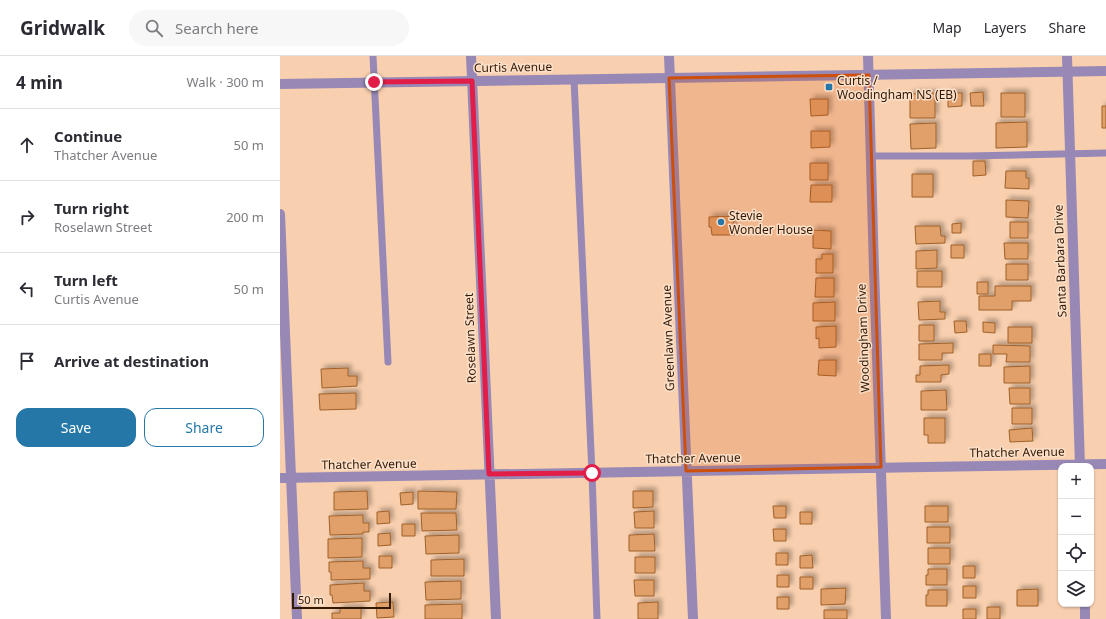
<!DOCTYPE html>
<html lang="en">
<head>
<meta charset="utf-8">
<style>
	body { margin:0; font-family:"Noto Sans",sans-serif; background:#f7f7f7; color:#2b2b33 }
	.controls { position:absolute; right:12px; bottom:12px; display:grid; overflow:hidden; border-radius:8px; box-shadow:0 1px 3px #0004 }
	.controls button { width:36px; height:36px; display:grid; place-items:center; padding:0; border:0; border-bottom:1px solid #e1e1e2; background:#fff; color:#2b2b33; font:20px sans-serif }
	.scale { position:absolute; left:12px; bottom:10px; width:99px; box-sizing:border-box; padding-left:4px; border:2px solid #321903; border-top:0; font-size:11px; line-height:14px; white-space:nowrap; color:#321903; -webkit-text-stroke:3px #fce0ca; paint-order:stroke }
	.stop { position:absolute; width:12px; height:12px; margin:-9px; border:3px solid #e11d48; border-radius:50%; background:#fff }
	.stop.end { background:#e11d48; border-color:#fff; box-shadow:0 1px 4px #0008 }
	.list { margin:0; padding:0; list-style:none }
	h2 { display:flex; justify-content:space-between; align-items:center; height:52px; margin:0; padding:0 16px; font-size:17px }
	h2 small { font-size:13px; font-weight:400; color:#7c7c81 }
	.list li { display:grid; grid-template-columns:26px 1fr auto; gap:12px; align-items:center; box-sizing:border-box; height:72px; padding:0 16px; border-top:1px solid #e1e1e2 }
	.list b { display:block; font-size:15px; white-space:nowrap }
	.list p { margin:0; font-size:13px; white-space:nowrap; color:#7c7c81 }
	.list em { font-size:13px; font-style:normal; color:#7c7c81 }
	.actions { display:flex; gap:8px; padding:12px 16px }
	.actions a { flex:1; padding:9px 0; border:1px solid #2577a8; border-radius:12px; text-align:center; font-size:14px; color:#2577a8 }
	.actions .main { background:#2577a8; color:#fff }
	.icon { flex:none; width:22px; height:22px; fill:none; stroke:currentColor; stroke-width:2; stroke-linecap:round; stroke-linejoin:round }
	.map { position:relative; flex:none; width:826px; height:563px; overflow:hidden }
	header { display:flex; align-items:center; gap:24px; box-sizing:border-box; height:56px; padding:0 20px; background:#fff; border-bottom:1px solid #e1e1e2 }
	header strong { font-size:19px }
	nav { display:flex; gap:22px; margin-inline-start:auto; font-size:14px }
	.search { width:280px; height:36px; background:#f7f7f7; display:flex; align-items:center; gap:10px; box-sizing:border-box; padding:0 14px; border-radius:22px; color:#7c7c81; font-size:15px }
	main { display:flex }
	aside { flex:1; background:#fff }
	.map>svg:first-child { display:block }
	.building { fill:#e19f69; stroke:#9e612a; filter:url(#shadow) }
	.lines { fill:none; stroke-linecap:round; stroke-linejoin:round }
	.service { stroke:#9788b6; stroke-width:7 }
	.minor { stroke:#9788b6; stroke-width:10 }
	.tertiary { stroke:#9788b6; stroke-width:10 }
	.route { stroke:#e11d48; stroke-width:5 }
	.marked { fill:#cd4f0b; fill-opacity:0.2; stroke:#cd4f0b; stroke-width:3; stroke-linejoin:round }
	.poi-dot { fill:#2577a8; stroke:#fce0ca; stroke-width:1.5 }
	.labels { text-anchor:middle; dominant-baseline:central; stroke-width:3; stroke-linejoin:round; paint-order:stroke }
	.street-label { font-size:12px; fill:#321903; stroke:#fce0ca }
	.poi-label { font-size:12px; fill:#321903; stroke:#fce0ca; text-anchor:start }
</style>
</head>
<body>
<header>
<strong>Gridwalk</strong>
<div class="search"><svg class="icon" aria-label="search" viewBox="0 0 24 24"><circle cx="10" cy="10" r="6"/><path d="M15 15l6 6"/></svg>Search here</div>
<nav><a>Map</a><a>Layers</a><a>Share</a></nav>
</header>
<main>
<aside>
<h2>4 min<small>Walk · 300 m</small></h2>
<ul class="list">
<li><svg class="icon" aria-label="ahead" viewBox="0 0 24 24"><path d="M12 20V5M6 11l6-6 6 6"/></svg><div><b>Continue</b><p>Thatcher Avenue</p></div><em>50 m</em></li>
<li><svg class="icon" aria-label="right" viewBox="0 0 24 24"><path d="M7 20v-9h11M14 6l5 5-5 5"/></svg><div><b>Turn right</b><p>Roselawn Street</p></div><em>200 m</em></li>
<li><svg class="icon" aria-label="left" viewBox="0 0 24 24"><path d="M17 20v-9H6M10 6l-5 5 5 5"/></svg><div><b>Turn left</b><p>Curtis Avenue</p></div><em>50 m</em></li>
<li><svg class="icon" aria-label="arrive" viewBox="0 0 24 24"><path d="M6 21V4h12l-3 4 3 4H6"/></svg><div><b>Arrive at destination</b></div></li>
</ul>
<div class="actions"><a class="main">Save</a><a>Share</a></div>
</aside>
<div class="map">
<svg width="826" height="563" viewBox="0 0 826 563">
	<defs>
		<filter id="shadow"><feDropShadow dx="3.5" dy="-3.5" stdDeviation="2" flood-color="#0004"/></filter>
	</defs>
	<rect width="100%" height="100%" fill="#f9d0af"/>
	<path class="building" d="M703 36 704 50H691L690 37Z
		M655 37V62H630V38Z
		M668 37H682V50L668 51Z
		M721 37H745V61H721Z
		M530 43H548V59L531 60Z
		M822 50H826V72H822Z
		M747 66V91L716 92V67Z
		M656 67V92L631 93 630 68Z
		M531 75H550V91L531 92Z
		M693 105H705L706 119 693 120Z
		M530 107H548V124H530Z
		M726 115H746V122H749V133L725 132Z
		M632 118H653V141H632Z
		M531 129H552V146H530Z
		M726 144 749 145 748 162 726 161Z
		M453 160 454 179H432L431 171H429V161Z
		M730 166H748V182H730Z
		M681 167V177H672V168Z
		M635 170H660L661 180H665V187L636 188Z
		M533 174 551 175V193L533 192Z
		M724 187H748V203H725Z
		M671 189H684V202H671Z
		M657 194V212L636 213V195Z
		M542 198H553V217H536V203H542Z
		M726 208H748V224H726Z
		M637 215H662V231H637Z
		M536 222H554V241H535Z
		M697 226H708V238H697Z
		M715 230H751V245H732V254H699V240H715Z
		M660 245V256H665V263L639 264 638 246Z
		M555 246V265H533V247Z
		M674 265H686L687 276 675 277Z
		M703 266 715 267V277L703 276Z
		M639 269H654V285H639Z
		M556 270V291L539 292V282L536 283V271Z
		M728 271H752V287H728Z
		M673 287V297H662V304H639V288Z
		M713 289 750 290V306H726L727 298H713Z
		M699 298H711V310H699Z
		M539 304H556V320L538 319Z
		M669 309V318L661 319V326H636V319H640V310Z
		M750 310V327H724V311Z
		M68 312V320H77V330L42 332 41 313Z
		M729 332H750V348H730Z
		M666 334 667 354H641V335Z
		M76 337V353L40 354 39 338Z
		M732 352H752V368H732Z
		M644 362H665V387H648V379H644Z
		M752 372 753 385 730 386 729 374Z
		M87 435 88 453 54 454V436Z
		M138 435 177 436 176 453H138Z
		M353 435H373V451L353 452Z
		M133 436V448L121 449 120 437Z
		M493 450H506V462H494Z
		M645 450H668V466H645Z
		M109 455 110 467 97 468V456Z
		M374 455V472H355L354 456Z
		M520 456H532V468H520Z
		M141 457H176L177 474 142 475Z
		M83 459V467H89V476H83V478L50 479 49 460Z
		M122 468H135V480H122Z
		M647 471H670V487H647Z
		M493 473H506V485H494Z
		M110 477 111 489 98 490V478Z
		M374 478 375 495H349V479Z
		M179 479V497L146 498 145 480Z
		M82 482V501L48 502V483Z
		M648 492H670V508H648Z
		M496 497H508V509H496Z
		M532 499 533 512H520V500Z
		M99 500H112V512H99Z
		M355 501H375V517H355Z
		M184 503V520H151V504Z
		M83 505V512H90V523L51 524V516H49V506Z
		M683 510H695V522H683Z
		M648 513H667V529H646V519H648Z
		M497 519H509V531H497Z
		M520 521H533V533H520Z
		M354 524H374V540H355Z
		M181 525V543L146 544 145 526Z
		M84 527V535H90V545L53 547 52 539H50V529Z
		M683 530H696V542H683Z
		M566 532 565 548 541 549V533Z
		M758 533V550H737V534Z
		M648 534H667V550H646V539H648Z
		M497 541H509V553H497Z
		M113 546 114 561 97 562 96 547Z
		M378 546V563H358V547Z
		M182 548V563H145V549Z
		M707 551H720V563H707Z
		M60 552H81V563H52V557H60Z
		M683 553H696V563H683Z
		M544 554H567V563H544Z"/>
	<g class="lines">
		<path class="service" d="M93 0 108 306
			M294 23 312 417 317 563
			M591 100H688L826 97"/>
		<path class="minor" d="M191 0 216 563
			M389 0 413 563
			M588 0 594 213 606 563
			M787 0 800 410
			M0 158 17 563
			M0 422 826 408
			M805 548V563"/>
		<path class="tertiary" d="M0 28 826 15"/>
	</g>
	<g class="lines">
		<path class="route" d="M94 26 192 25 209 418 312 417"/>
	</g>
	<path class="marked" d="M589 19 601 411 406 415 389 22Z"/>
	<g class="poi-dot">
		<rect x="545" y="27" width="8" height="8" rx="2"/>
		<circle cx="441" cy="166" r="4"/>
	</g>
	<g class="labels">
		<g class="street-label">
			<text transform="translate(233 11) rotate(-1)">Curtis Avenue</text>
			<text transform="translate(780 205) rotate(-92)">Santa Barbara Drive</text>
			<text transform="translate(190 282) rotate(-92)">Roselawn Street</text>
			<text transform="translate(388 282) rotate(-92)">Greenlawn Avenue</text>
			<text transform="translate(583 282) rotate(-92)">Woodingham Drive</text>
			<text transform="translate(737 396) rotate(-1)">Thatcher Avenue</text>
			<text transform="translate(413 402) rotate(-1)">Thatcher Avenue</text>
			<text transform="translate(89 408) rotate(-1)">Thatcher Avenue</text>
		</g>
		<g class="poi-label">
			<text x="557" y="24">Curtis /<tspan x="557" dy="14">Woodingham NS (EB)</tspan></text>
			<text x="449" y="159">Stevie<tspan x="449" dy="14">Wonder House</tspan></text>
		</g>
	</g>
</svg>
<div class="controls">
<button>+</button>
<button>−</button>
<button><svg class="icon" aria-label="locate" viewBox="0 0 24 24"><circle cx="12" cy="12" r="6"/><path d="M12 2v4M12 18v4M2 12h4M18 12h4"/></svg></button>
<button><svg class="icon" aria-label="layers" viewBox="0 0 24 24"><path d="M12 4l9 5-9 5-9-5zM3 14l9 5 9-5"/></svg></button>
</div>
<div class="scale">50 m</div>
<div class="stop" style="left:312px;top:417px"></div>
<div class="stop end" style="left:94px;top:26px"></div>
</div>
</main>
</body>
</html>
